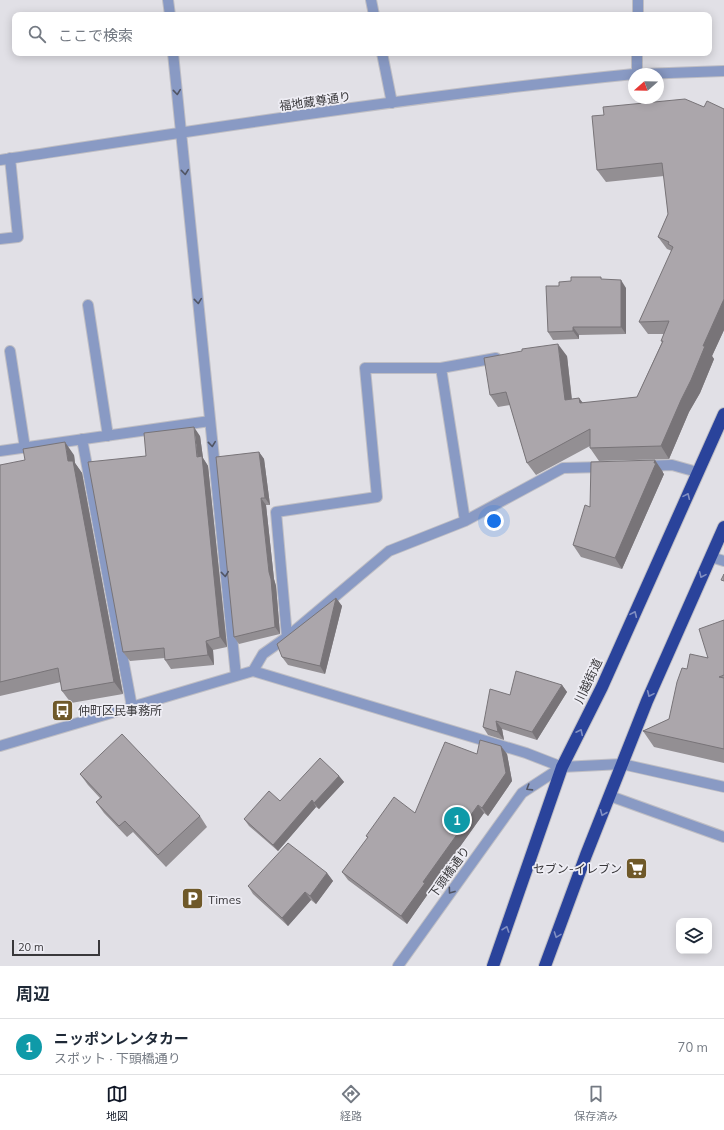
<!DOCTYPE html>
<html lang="ja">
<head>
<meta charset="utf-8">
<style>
	body { margin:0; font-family:Mulish,"Noto Sans JP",sans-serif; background:#f6f6f7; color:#1f2937 }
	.controls { position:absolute; right:12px; bottom:12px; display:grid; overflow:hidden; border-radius:8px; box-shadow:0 2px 10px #0003 }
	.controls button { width:36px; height:36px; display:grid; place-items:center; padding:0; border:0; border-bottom:1px solid #e0e1e3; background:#fff; color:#1f2937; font:20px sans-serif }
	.compass { position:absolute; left:628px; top:68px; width:36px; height:36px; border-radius:50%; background:#fff; box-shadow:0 2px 10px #0003; rotate:250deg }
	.scale { position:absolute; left:12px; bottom:10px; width:88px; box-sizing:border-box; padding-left:4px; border:2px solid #39383b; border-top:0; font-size:11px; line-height:14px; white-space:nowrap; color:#39383b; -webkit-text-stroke:3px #eeedf4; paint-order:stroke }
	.you { position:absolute; left:494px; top:521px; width:14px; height:14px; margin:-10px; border:3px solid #fff; border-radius:50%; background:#1a73e8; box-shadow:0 0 0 6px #1a73e833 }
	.badge { display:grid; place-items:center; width:26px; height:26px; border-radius:50%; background:#111827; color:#fff; font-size:13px; font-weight:700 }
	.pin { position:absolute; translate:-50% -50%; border:2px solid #fff; box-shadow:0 1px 4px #0006 }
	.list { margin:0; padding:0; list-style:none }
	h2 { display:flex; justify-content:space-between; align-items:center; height:52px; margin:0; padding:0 16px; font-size:17px }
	h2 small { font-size:13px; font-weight:400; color:#747a83 }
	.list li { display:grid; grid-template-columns:26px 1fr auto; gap:12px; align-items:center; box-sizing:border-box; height:56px; padding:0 16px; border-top:1px solid #e0e1e3 }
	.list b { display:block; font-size:15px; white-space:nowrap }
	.list p { margin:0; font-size:13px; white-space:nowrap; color:#747a83 }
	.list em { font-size:13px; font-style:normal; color:#747a83 }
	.icon { flex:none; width:22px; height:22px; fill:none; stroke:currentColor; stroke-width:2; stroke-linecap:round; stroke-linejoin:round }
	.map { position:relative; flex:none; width:724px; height:966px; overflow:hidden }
	.search { position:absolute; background:#fff; box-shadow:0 2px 10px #0003; left:12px; right:12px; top:12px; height:44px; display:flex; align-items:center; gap:10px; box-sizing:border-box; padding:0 14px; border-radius:8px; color:#747a83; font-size:15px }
	.sheet { height:108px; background:#fff }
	nav { display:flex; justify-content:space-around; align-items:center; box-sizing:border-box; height:56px; border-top:1px solid #e0e1e3; background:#fff; font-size:11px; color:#747a83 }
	nav a { display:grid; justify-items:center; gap:2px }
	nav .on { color:#111827 }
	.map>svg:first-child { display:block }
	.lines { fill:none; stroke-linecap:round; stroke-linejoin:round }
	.minor-casing { stroke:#bfbec4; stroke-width:12 }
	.highway-casing { stroke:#bfbec4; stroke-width:14 }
	.minor { stroke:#899ac4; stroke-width:10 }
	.highway { stroke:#2a439b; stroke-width:12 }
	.wall { fill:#938f93 }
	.shaded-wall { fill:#787478 }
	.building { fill:#aba6ab; stroke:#787478 }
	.oneway { stroke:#515564 }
	.oneway2 { stroke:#8290c3 }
	.labels { text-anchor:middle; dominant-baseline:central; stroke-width:3.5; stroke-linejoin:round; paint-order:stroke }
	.street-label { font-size:12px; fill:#39383b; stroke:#eeedf4 }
	.poi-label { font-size:12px; fill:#39383b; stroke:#eeedf4; text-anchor:start }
</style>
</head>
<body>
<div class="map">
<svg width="724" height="966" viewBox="0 0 724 966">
	<rect width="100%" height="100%" fill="#e1e0e6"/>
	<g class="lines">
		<defs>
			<path id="minor" d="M168 0 170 15
				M371 0 374 15
				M638 15V0
				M173 53 236 676
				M382 53 392 103
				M637 74V53
				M642 74 724 71
				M0 160C211 128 422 95 634 74
				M0 239 18 237 10 158
				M88 305 108 436
				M10 351 25 448
				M441 368 496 358
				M82 439 132 707
				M0 451 210 421
				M645 466 672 465 697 472
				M711 557 724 561
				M287 637 276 512 377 497 365 368H441L465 521
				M253 671 263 654 287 637 389 551 465 521 563 468 603 467
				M0 746 253 671 526 753 562 767 622 764 724 787
				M610 796 724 837
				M398 966 522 793 562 767"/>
			<path id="highway" d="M493 966 562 767 602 687 724 414
				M545 966 586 855 647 701 724 527"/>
		</defs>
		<use href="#minor" class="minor-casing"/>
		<use href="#highway" class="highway-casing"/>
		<use href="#minor" class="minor"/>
		<use href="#highway" class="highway"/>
	</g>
	<path class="wall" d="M704 107 724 109V330L712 356 714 359 700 393 689 412 669 459 599 461 590 448V446L536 475 527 463 510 405 498 407 490 395 567 356 572 399 579 398 583 403 637 397 662 342 661 341 664 334H648L639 322 672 251 667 249 658 237 668 214 664 176 606 182 597 170Z
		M603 280 626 288V334L579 335V339L553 340 548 332 559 286Z
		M200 436 203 458 208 466 227 647 213 650 214 665 171 669 165 660V658L130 661 123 652Z
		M259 452 264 459 270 505H266L274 579 276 586 280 634 239 644 234 637Z
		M74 455 75 463 82 473 123 694 71 703 62 691 61 682 0 696V465Z
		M663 472V473L664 474 622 569 581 557 573 545 590 507Z
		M336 598 342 606 325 674 288 665 282 657Z
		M724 620V763L654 747 643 731 669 719 708 658Z
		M562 685 567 692 537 740 502 729 504 740 488 735 483 727 510 695Z
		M477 754H507L512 781 488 816 484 813 429 890 430 891 407 924 348 880 342 872 368 838 366 836 415 813Z
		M80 774 200 816 207 827 166 867 133 832 127 837 104 813 96 802 100 798 88 785Z
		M339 776 344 782 319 809 316 807 278 851 249 826 244 819 280 801Z
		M327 873 333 881 316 904 311 900 288 926 253 894 248 886Z"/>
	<path class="shaded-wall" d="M621 280 626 288V334L621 327Z
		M724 299V330L712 356 714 359 700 393 689 412 669 459 661 446 703 346Z
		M573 327 579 335V339L573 331Z
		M558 344 567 356 573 412 565 400Z
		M579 398 588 410 580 403Z
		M194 427 200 436 203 458 208 466 227 647 220 637Z
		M65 442 74 455 75 463 82 473 123 694 114 682 68 461Z
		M259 452 264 459 270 505 265 498Z
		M655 460 663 472V473L664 474 622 569 615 558Z
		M261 498 266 505 274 579 276 586 280 634 275 627Z
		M336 598 342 606 325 674 320 666Z
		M206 641 213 650 214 665 208 655Z
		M562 685 567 692 537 740 532 732Z
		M496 721 502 729 504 740 498 732Z
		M501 746 507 754 512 781 488 816 482 808Z
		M339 776 344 782 319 809 314 803Z
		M312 800 316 807 278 851 273 845Z
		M478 805 484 813 429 890 430 891 407 924 401 916 423 882Z
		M327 873 333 881 316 904 310 896Z
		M305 892 311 900 288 926 282 918Z"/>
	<path class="building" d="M685 99 704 107 707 101 724 109V299L703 346H705L691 380 681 400 661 446 590 448V429L527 463 506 392 490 395 484 358 522 351V349L558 344 565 400 579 398 580 403 637 397 663 341H661L669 321 639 322 673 247 668 244 669 242 658 237 668 214 662 163 597 170 592 116 604 115 603 107Z
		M571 277H601V279L621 280V327H573V331L548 332 546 286H559V282L571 281Z
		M194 427 197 457 202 456 220 637 206 641 208 655 165 660 164 648 123 652 88 462 146 456 144 433Z
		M65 442 68 461H73L114 682 62 691 58 668 0 682V465L25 460 23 449Z
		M259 452 265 498H261L269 572 271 579 275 627 234 637 216 457Z
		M655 460 654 463H656L615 558 573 545 585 505 590 507 591 462Z
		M724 574V581L721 580Z
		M336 598 320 666 282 657 277 644Z
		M724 620V675L719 677 724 678V749L643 731 669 719 677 682 682 668 687 669 690 654 708 658 699 629Z
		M516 671 562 685 532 732 496 721 498 732 483 727 490 689 510 695Z
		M122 734 200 816 158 855 125 821 119 826 96 802 102 797 80 774Z
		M480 740 501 746 506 773 482 808 478 805 423 882 425 883 401 916 342 872 368 837 366 836 394 797 415 813 445 742 477 754Z
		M320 758 339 776 314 803 312 800 273 845 244 819 269 791 280 801Z
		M288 843 327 873 310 896 305 892 282 918 248 886Z"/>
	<defs><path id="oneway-chevron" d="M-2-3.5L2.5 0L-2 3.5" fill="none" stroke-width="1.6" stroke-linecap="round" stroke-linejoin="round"/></defs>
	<g class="oneway">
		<use href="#oneway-chevron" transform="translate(177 92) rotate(84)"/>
		<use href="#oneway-chevron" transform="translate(185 172) rotate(84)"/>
		<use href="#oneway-chevron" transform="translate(198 301) rotate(84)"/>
		<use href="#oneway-chevron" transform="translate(212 444) rotate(84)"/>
		<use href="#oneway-chevron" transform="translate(225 574) rotate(84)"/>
		<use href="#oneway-chevron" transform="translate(529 788) rotate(148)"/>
		<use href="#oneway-chevron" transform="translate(451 891) rotate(126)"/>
	</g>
	<g class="oneway2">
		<use href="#oneway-chevron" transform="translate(687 496) rotate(-66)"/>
		<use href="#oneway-chevron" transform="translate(702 575) rotate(114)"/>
		<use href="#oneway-chevron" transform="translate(634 614) rotate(-66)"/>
		<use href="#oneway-chevron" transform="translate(650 694) rotate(114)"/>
		<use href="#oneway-chevron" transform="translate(580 732) rotate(-64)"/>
		<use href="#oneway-chevron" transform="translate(603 813) rotate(112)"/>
		<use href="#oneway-chevron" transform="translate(506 929) rotate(-71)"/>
		<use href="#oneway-chevron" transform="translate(557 935) rotate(110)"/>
	</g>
	<defs>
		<symbol id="bus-square" viewBox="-11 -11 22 22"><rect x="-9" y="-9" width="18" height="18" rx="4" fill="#6f5929" stroke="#eeedf4"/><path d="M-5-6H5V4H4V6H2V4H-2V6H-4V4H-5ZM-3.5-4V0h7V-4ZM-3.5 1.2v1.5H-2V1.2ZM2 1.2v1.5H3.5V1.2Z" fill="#fff"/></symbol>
		<symbol id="supermarket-square" viewBox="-11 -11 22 22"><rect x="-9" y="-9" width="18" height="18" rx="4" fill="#6f5929" stroke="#eeedf4"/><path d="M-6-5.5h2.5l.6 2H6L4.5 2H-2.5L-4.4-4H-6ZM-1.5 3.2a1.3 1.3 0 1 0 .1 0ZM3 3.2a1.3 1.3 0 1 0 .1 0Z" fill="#fff"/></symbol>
		<symbol id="parking-square" viewBox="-11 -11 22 22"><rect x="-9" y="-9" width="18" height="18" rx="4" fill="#6f5929" stroke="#eeedf4"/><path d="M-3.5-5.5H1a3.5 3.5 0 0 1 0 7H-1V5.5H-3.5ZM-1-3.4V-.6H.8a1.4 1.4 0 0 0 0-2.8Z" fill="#fff"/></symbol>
	</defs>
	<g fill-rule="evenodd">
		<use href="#bus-square" x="50" y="698" width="25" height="25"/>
		<use href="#supermarket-square" x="624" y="856" width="25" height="25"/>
		<use href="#parking-square" x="180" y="886" width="25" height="25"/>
	</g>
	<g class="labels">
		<g class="street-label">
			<text transform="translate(315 101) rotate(-8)">福地蔵尊通り</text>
			<text transform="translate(588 681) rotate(-65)">川越街道</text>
			<text transform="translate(449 872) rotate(-54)">下頭橋通り</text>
		</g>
		<g class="poi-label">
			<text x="78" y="710">仲町区民事務所</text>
			<text x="622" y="868" text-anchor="end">セブン-イレブン</text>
			<text x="208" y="899">Times</text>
		</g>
	</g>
</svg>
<div class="controls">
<button><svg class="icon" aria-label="layers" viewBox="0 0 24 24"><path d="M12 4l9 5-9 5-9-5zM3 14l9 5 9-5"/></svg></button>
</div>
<svg class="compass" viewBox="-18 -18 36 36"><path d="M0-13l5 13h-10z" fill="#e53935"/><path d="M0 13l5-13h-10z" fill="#747a83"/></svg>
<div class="scale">20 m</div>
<div class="you"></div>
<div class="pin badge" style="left:457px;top:820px;background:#0f9aa8">1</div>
<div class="search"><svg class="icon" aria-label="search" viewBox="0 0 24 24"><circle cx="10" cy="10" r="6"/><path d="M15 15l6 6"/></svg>ここで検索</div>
</div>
<section class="sheet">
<h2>周辺<small></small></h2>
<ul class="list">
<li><span class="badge" style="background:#0f9aa8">1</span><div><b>ニッポンレンタカー</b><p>スポット · 下頭橋通り</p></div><em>70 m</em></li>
</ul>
</section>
<nav>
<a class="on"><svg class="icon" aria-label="map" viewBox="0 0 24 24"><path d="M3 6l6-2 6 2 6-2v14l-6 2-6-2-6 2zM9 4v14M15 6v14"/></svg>地図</a>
<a><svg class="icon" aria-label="directions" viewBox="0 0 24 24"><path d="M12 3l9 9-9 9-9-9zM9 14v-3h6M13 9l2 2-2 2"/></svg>経路</a>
<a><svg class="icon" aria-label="saved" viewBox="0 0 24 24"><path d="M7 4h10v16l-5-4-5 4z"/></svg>保存済み</a>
</nav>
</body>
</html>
